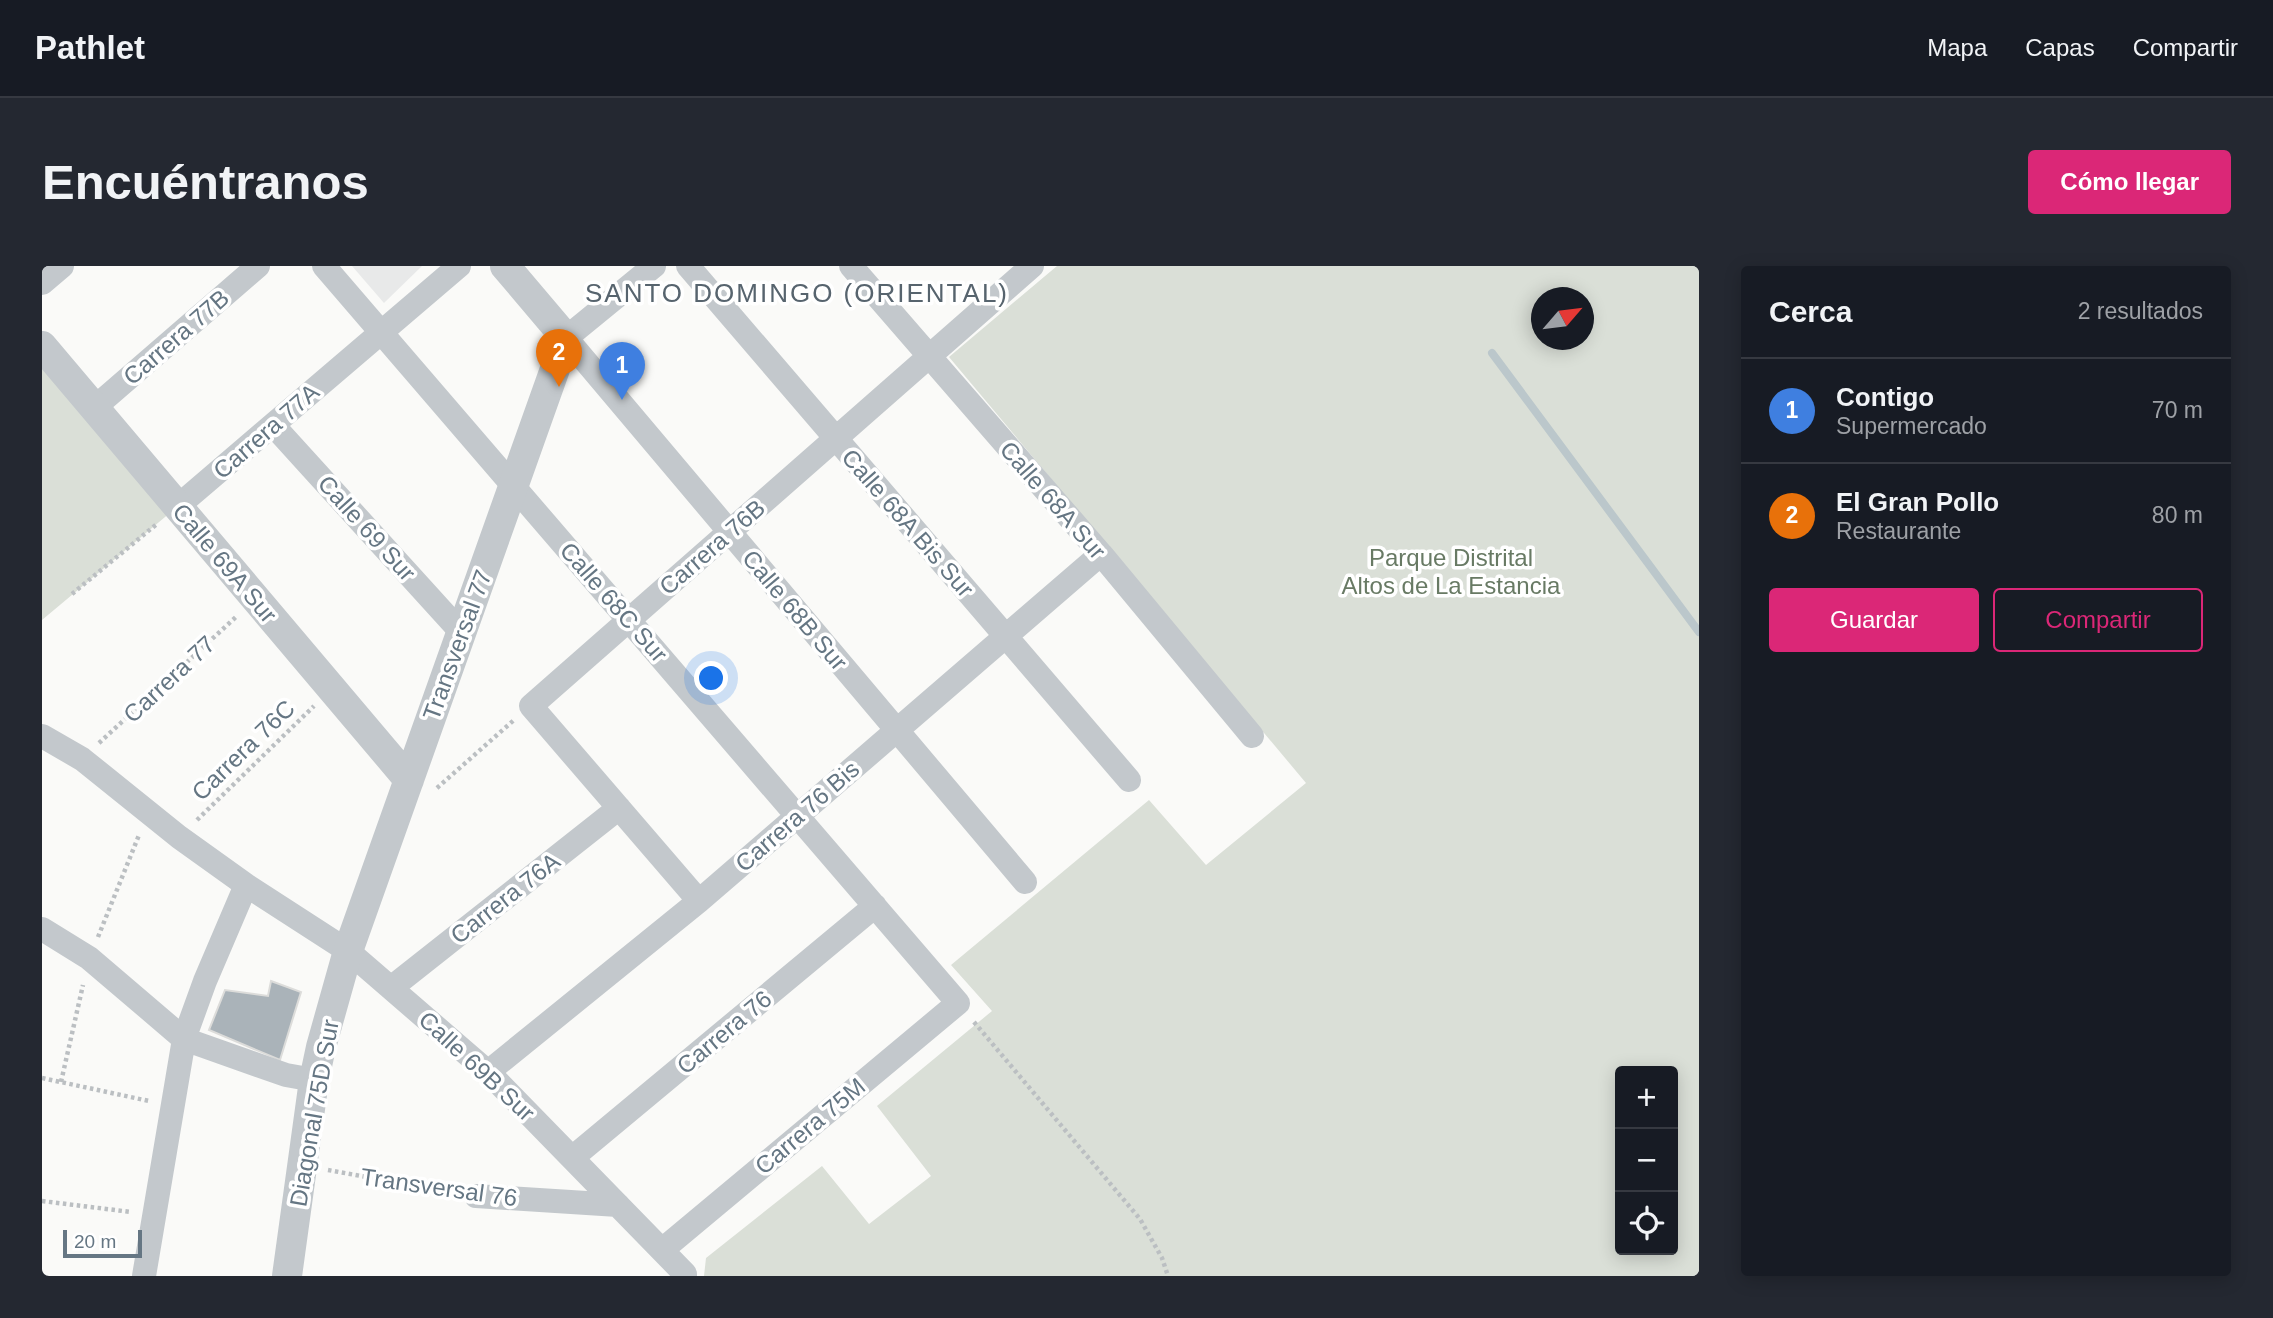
<!DOCTYPE html>
<html lang="es">
<head>
<meta charset="utf-8">
<style>
	body { margin:0; font-family:Helvetica,sans-serif; background:#242831; color:#f1f3f6 }
	.controls { position:absolute; right:21px; bottom:21px; display:grid; overflow:hidden; border-radius:7px; box-shadow:0 4px 18px #0003 }
	.controls button { width:63px; height:63px; display:grid; place-items:center; padding:0; border:0; border-bottom:2px solid #363941; background:#171b24; color:#f1f3f6; font:35px sans-serif }
	.compass { position:absolute; left:1489px; top:21px; width:63px; height:63px; border-radius:50%; background:#171b24; box-shadow:0 4px 18px #0003; rotate:62deg }
	.scale { position:absolute; left:21px; bottom:18px; width:79px; box-sizing:border-box; padding-left:7px; border:4px solid #657683; border-top:0; font-size:19px; line-height:24px; white-space:nowrap; color:#657683; -webkit-text-stroke:5px #fff; paint-order:stroke }
	.you { position:absolute; left:670px; top:413px; width:24px; height:24px; margin:-18px; border:5px solid #fff; border-radius:50%; background:#1a73e8; box-shadow:0 0 0 10px #1a73e833 }
	.badge { display:grid; place-items:center; width:46px; height:46px; border-radius:50%; background:#db2777; color:#fff; font-size:23px; font-weight:700 }
	.pin { position:absolute; translate:-50% -58px; filter:drop-shadow(0 2px 4px #0008) }
	.pin::after { content:''; position:absolute; top:37px; width:24px; height:21px; background:inherit; clip-path:polygon(0 0,100% 0,50% 100%) }
	.list { margin:0; padding:0; list-style:none }
	h2 { display:flex; justify-content:space-between; align-items:center; height:91px; margin:0; padding:0 28px; font-size:30px }
	h2 small { font-size:23px; font-weight:400; color:#9ea1a6 }
	.list li { display:grid; grid-template-columns:46px 1fr auto; gap:21px; align-items:center; box-sizing:border-box; height:105px; padding:0 28px; border-top:2px solid #363941 }
	.list b { display:block; font-size:26px; white-space:nowrap }
	.list p { margin:0; font-size:23px; white-space:nowrap; color:#9ea1a6 }
	.list em { font-size:23px; font-style:normal; color:#9ea1a6 }
	.actions { display:flex; gap:14px; padding:21px 28px }
	.actions a { flex:1; padding:16px 0; border:2px solid #db2777; border-radius:7px; text-align:center; font-size:24px; color:#db2777 }
	.actions .main { background:#db2777; color:#fff }
	.icon { flex:none; width:38px; height:38px; fill:none; stroke:currentColor; stroke-width:2; stroke-linecap:round; stroke-linejoin:round }
	.map { position:relative; flex:none; width:1657px; height:1010px; overflow:hidden; border-radius:7px }
	header { display:flex; align-items:center; gap:42px; box-sizing:border-box; height:98px; padding:0 35px; background:#171b24; border-bottom:2px solid #363941 }
	header strong { font-size:33px }
	nav { display:flex; gap:38px; margin-inline-start:auto; font-size:24px }
	.intro { display:flex; align-items:center; justify-content:space-between; box-sizing:border-box; height:168px; padding:0 42px }
	h1 { margin:0; font-size:49px }
	.button { padding:18px 32px; border-radius:7px; background:#db2777; color:#fff; font-size:24px; font-weight:700 }
	main { display:flex; gap:42px; padding:0 42px }
	aside { flex:1; background:#171b24; border-radius:7px; box-shadow:0 4px 18px #0003 }
	.map>svg:first-child { display:block }
	.built { fill:#e8e9e9 }
	.green { fill:#dadfd7; fill-rule:evenodd }
	.lines { fill:none; stroke-linecap:round; stroke-linejoin:round }
	.stream { stroke:#bbc7cb; stroke-width:8 }
	.building { fill:#aab3b9; stroke:#dcdcda; stroke-width:2 }
	.path { stroke:#bbbfc2; stroke-width:4.5; stroke-dasharray:3.5 3.5; stroke-linecap:butt }
	.minor { stroke:#c3c8cc; stroke-width:24 }
	.tertiary { stroke:#c3c8cc; stroke-width:30 }
	.labels { text-anchor:middle; dominant-baseline:central; stroke-width:7; stroke-linejoin:round; paint-order:stroke }
	.street-label { font-size:24px; fill:#657683; stroke:#fff }
	.park-label { font-size:24px; fill:#687a64; stroke:#fff }
	.neighbourhood-label { font-size:26px; letter-spacing:2px; fill:#57646e; stroke:#fff }
</style>
</head>
<body>
<header>
<strong>Pathlet</strong>
<nav><a>Mapa</a><a>Capas</a><a>Compartir</a></nav>
</header>
<div class="intro"><h1>Encuéntranos</h1><a class="button">Cómo llegar</a></div>
<main>
<div class="map">
<svg width="1657" height="1010" viewBox="0 0 1657 1010">
	<rect width="100%" height="100%" fill="#fafaf8"/>
	<path class="built" d="M310 0H380L342 37Z"/>
	<path class="green" d="M1015 0H1657V1010H662L664 992 780 900 827 958 889 910 835 840 950 745 909 699 1107 534 1164 599 1264 517 907 91ZM1500 32H1542V74H1500ZM1578 805H1631V984H1578Z
		M0 93 129 246 0 354Z"/>
	<g class="lines">
		<path class="stream" d="M1450 87 1657 366"/>
	</g>
	<path class="building" d="M229 715 259 726 238 794 167 764 183 724 226 730Z"/>
	<g class="lines">
		<path class="path" d="M30 328 116 257
			M57 477 195 350
			M395 522 472 454
			M155 554 272 440
			M56 671 97 569
			M932 756 1098 953 1120 992 1126 1010
			M0 812 107 835
			M19 816 41 719
			M286 904 412 927
			M0 935 89 946"/>
		<path class="minor" d="M282 0 916 737 620 984
			M612 0 524 72 983 616
			M646 0 1087 514
			M809 0 1059 288 1210 470
			M0 17 20 0
			M52 142 216 0
			M231 159 419 366
			M136 240 417 0
			M0 470 40 493 137 571 204 619 306 685 446 806 643 1008V1010
			M657 635 489 440 990 0
			M0 663 47 692 142 773 244 809 272 814
			M349 722 577 542
			M446 806 657 635 1059 288
			M530 892 833 640
			M434 930 576 939
			M102 1010 142 773 163 715 204 619"/>
		<path class="tertiary" d="M0 80 367 514
			M245 1010 272 814 279 781 306 685 524 72 463 0"/>
	</g>
	<g class="labels">
		<g class="street-label">
			<text transform="translate(134 71) rotate(-41)">Carrera 77B</text>
			<text transform="translate(224 165) rotate(-41)">Carrera 77A</text>
			<text transform="translate(1011 234) rotate(49)">Calle 68A Sur</text>
			<text transform="translate(866 257) rotate(49)">Calle 68A Bis Sur</text>
			<text transform="translate(325 262) rotate(48)">Calle 69 Sur</text>
			<text transform="translate(670 281) rotate(-41)">Carrera 76B</text>
			<text transform="translate(183 297) rotate(50)">Calle 69A Sur</text>
			<text transform="translate(572 336) rotate(49)">Calle 68C Sur</text>
			<text transform="translate(753 344) rotate(50)">Calle 68B Sur</text>
			<text transform="translate(415 379) rotate(-70)">Transversal 77</text>
			<text transform="translate(127 413) rotate(-43)">Carrera 77</text>
			<text transform="translate(201 484) rotate(-44)">Carrera 76C</text>
			<text transform="translate(755 550) rotate(-41)">Carrera 76 Bis</text>
			<text transform="translate(463 632) rotate(-38)">Carrera 76A</text>
			<text transform="translate(682 766) rotate(-40)">Carrera 76</text>
			<text transform="translate(435 800) rotate(43)">Calle 69B Sur</text>
			<text transform="translate(272 847) rotate(-80)">Diagonal 75D Sur</text>
			<text transform="translate(768 860) rotate(-40)">Carrera 75M</text>
			<text transform="translate(397 921) rotate(8)">Transversal 76</text>
		</g>
		<g class="park-label">
			<text x="1409" y="291">Parque Distrital<tspan x="1409" dy="28">Altos de La Estancia</tspan></text>
		</g>
		<g class="neighbourhood-label">
			<text x="755" y="27">SANTO DOMINGO (ORIENTAL)</text>
		</g>
	</g>
</svg>
<div class="controls">
<button>+</button>
<button>−</button>
<button><svg class="icon" aria-label="locate" viewBox="0 0 24 24"><circle cx="12" cy="12" r="6"/><path d="M12 2v4M12 18v4M2 12h4M18 12h4"/></svg></button>
</div>
<svg class="compass" viewBox="-18 -18 36 36"><path d="M0-13l5 13h-10z" fill="#e53935"/><path d="M0 13l5-13h-10z" fill="#9ea1a6"/></svg>
<div class="scale">20 m</div>
<div class="you"></div>
<div class="pin badge" style="left:580px;top:134px;background:#3f7fe0">1</div>
<div class="pin badge" style="left:517px;top:121px;background:#e8710a">2</div>
</div>
<aside>
<h2>Cerca<small>2 resultados</small></h2>
<ul class="list">
<li><span class="badge" style="background:#3f7fe0">1</span><div><b>Contigo</b><p>Supermercado</p></div><em>70 m</em></li>
<li><span class="badge" style="background:#e8710a">2</span><div><b>El Gran Pollo</b><p>Restaurante</p></div><em>80 m</em></li>
</ul>
<div class="actions"><a class="main">Guardar</a><a>Compartir</a></div>
</aside>
</main>
</body>
</html>
